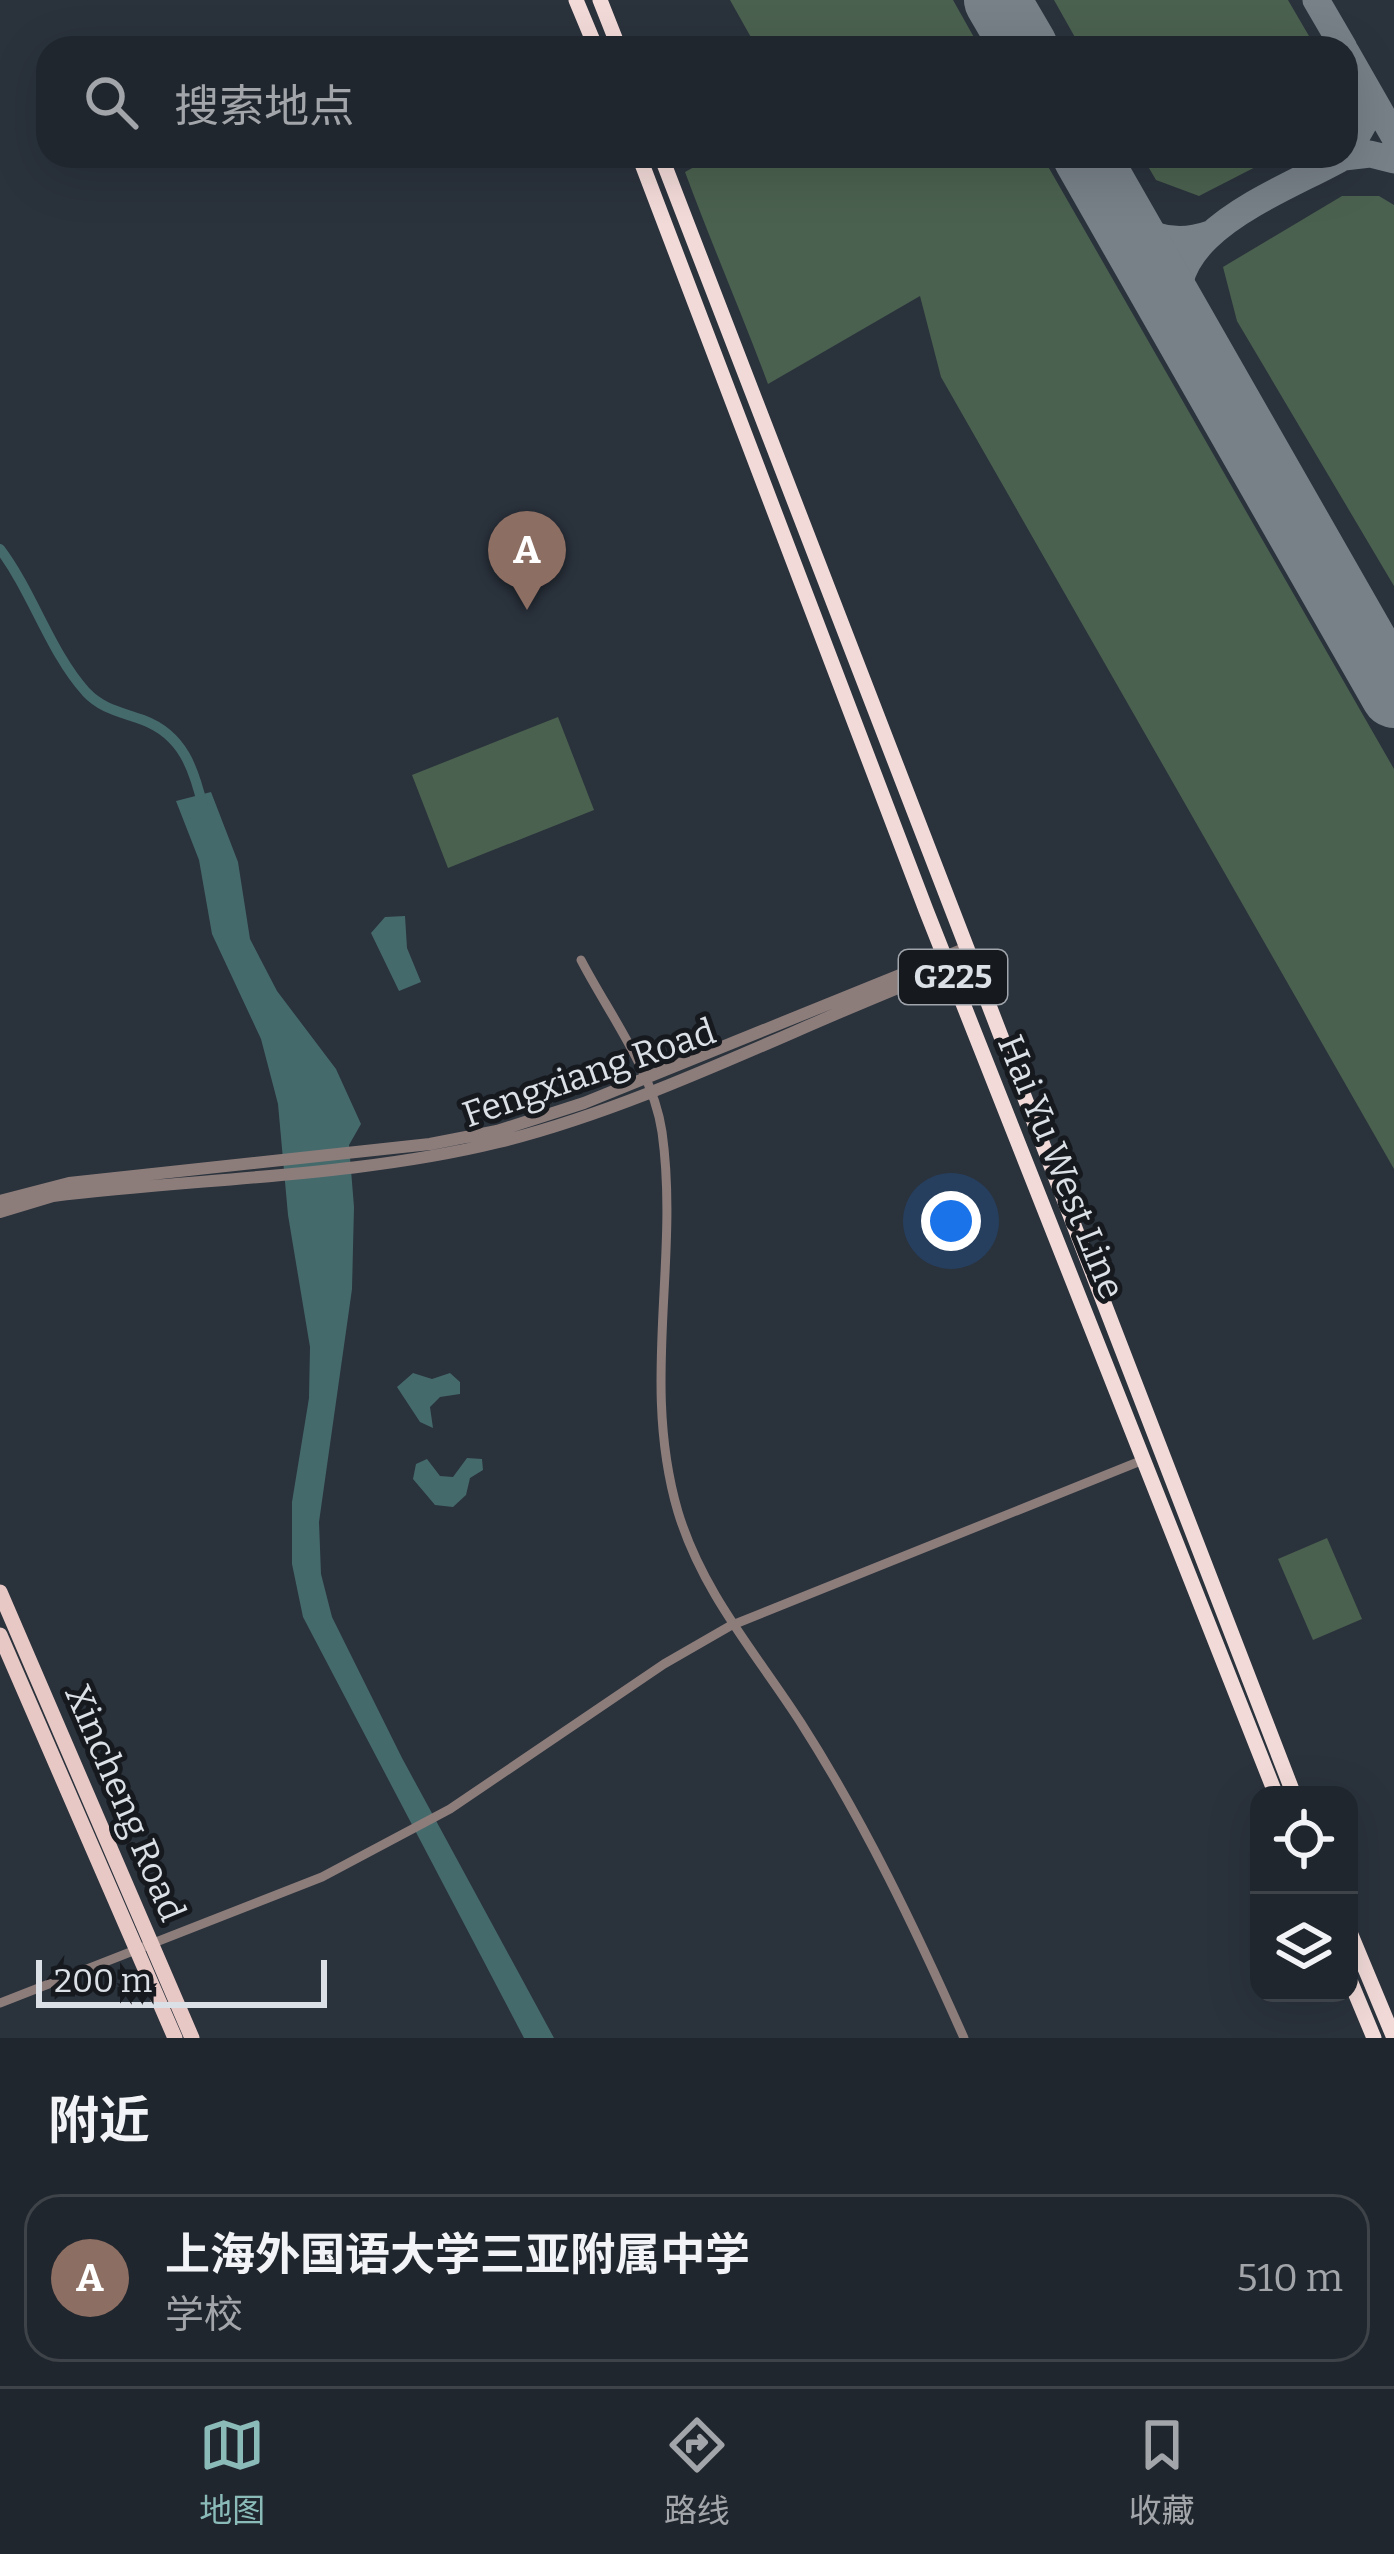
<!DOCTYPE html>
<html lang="zh">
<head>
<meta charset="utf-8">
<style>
	body { margin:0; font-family:Bitter,"Noto Sans SC",serif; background:#282e35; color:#f1f3f6 }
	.controls { position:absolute; right:36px; bottom:36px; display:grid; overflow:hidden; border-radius:24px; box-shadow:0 12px 48px #0002 }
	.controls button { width:108px; height:108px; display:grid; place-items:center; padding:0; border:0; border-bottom:3px solid #3d4349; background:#20262d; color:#f1f3f6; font:60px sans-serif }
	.scale { position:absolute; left:36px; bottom:30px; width:291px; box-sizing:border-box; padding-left:12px; border:6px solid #dbe0e7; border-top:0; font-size:33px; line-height:42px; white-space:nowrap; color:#dbe0e7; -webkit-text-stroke:9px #16191e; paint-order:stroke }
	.you { position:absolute; left:951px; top:1221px; width:42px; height:42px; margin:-30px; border:9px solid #fff; border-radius:50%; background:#1a73e8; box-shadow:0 0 0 18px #1a73e833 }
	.badge { display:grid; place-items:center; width:78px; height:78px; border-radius:50%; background:#8bbbb9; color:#fff; font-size:39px; font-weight:700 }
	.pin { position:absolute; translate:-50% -99px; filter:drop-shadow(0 3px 6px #0008) }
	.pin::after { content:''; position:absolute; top:63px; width:42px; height:36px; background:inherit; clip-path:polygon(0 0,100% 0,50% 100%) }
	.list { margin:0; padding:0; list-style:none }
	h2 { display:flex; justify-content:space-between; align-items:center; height:156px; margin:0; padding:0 48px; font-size:51px }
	h2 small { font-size:39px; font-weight:400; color:#a2a5aa }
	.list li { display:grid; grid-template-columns:78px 1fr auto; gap:36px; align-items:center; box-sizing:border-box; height:168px; margin:0 24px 24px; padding:0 24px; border:3px solid #3d4349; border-radius:36px }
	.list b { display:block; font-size:45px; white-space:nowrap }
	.list p { margin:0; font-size:39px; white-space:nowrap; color:#a2a5aa }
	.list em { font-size:39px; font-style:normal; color:#a2a5aa }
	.icon { flex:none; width:66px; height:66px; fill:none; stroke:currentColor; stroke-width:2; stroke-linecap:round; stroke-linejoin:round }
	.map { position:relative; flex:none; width:1394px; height:2038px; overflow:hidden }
	.search { position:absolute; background:#20262d; box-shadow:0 12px 48px #0002; left:36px; right:36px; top:36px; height:132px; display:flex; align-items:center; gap:30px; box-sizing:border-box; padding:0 42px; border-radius:36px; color:#a2a5aa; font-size:45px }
	.sheet { height:348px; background:#20262d }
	nav { display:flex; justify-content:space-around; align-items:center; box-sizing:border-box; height:168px; border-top:3px solid #3d4349; background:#20262d; font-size:33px; color:#a2a5aa }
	nav a { display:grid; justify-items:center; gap:6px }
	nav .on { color:#8bbbb9 }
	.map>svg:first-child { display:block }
	.green { fill:#4b614f }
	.water { fill:#456a6c }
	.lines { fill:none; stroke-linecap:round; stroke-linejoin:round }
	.canal { stroke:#456a6c; stroke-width:10 }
	.taxiway { stroke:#788088; stroke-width:27 }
	.runway { stroke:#788088; stroke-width:66 }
	.minor { stroke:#8c7d7b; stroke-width:9 }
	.tertiary { stroke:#8c7d7b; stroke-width:12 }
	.primary { stroke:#e8c8c5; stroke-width:15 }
	.trunk { stroke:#f2dad8; stroke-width:15 }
	.labels { text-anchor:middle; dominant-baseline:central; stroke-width:10; stroke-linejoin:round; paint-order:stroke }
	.shield { fill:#16191e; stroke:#a0a4ab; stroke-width:3 }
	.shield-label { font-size:33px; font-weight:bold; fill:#dbe0e7 }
	.street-label { font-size:36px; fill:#dbe0e7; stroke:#16191e }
</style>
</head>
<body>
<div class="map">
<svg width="1394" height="2038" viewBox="0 0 1394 2038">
	<rect width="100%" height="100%" fill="#2a323c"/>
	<path class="green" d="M730 0H953L980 48H757Z
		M1054 0H1288L1316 48H1081Z
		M714 156H1042L1394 769V1169L941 377 920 296 768 384C742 314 712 245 685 172Z
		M1142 156H1277L1199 196 1156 180Z
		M1342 196H1379L1394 205V586L1237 321 1223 267Z
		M558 717 594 810 448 868 412 775Z
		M1327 1538 1362 1619 1313 1640 1278 1559Z"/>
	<path class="water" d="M211 792 238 862 250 939 277 991 336 1069 361 1124 349 1145 354 1207 352 1289 319 1522 321 1574 332 1617 402 1758 554 2038H524L303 1617 292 1564V1502L309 1398 310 1347 288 1215 278 1104 261 1039 212 934 199 860 176 801Z
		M405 916 407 948 421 982 399 991 371 933 385 917Z
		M413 1373 432 1379 450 1373 460 1382V1394L440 1397 430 1407 433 1428 420 1422 397 1387Z
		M467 1458 482 1459 483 1470 470 1478 466 1495 453 1507 435 1505 413 1479 416 1464 427 1459 440 1476 453 1477Z"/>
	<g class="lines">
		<path class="canal" d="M0 549C33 593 50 652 86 692 103 710 122 712 143 720 183 735 194 769 203 807"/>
		<path class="taxiway" d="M1316 0 1344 48
			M1346 52 1394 136
			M1346 155 1364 123V87
			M1344 157 1370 154 1394 160
			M1113 203C1137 235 1171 248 1210 234
			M1188 335C1140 238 1281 193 1345 156
			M1341 603 1394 677"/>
		<path class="runway" d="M997 0 1025 48
			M1086 156 1394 695"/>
		<path class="minor" d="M581 960C609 1014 653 1071 662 1132 680 1260 640 1383 678 1512 703 1594 756 1653 801 1723 865 1823 916 1930 964 2038
			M0 2003 322 1877 450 1809 664 1664 730 1626 1143 1460"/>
		<path class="tertiary" d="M0 1201 69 1183 430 1144 497 1131 584 1103 964 949
			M0 1212 53 1196C199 1178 357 1177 499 1142 657 1103 815 1016 969 960"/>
		<path class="primary" d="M0 1592 192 2038
			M0 1635 175 2038"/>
		<path class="trunk" d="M576 0 596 48
			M600 0 619 48
			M639 156 926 910 1276 1795
			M661 156 1294 1795
			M1349 1930 1394 2038
			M1349 1978 1374 2038"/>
	</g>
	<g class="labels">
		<rect class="shield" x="899" y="950" width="108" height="54" rx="9"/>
		<g class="shield-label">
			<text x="953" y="977">G225</text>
		</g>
		<g class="street-label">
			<text transform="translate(589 1073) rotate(-19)">Fengxiang Road</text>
			<text transform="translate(1061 1167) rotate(68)">Hai Yu West Line</text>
			<text transform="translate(125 1803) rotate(67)">Xincheng Road</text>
		</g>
	</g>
</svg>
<div class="controls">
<button><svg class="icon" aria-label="locate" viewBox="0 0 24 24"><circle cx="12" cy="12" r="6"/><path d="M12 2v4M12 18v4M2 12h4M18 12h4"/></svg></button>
<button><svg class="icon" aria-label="layers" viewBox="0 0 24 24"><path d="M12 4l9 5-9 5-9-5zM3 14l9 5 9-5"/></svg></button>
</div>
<div class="scale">200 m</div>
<div class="you"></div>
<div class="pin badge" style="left:527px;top:610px;background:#8d6e63">A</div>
<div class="search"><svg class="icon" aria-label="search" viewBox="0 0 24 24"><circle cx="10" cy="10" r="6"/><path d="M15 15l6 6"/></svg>搜索地点</div>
</div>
<section class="sheet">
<h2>附近<small></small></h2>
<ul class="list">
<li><span class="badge" style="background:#8d6e63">A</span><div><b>上海外国语大学三亚附属中学</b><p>学校</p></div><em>510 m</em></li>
</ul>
</section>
<nav>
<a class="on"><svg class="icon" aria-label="map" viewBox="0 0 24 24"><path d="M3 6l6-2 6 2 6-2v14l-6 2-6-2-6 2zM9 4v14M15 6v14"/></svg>地图</a>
<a><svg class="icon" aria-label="directions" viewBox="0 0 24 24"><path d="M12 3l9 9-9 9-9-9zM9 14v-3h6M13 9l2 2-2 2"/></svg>路线</a>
<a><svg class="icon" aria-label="saved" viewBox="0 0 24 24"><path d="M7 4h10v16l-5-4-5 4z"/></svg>收藏</a>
</nav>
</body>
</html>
